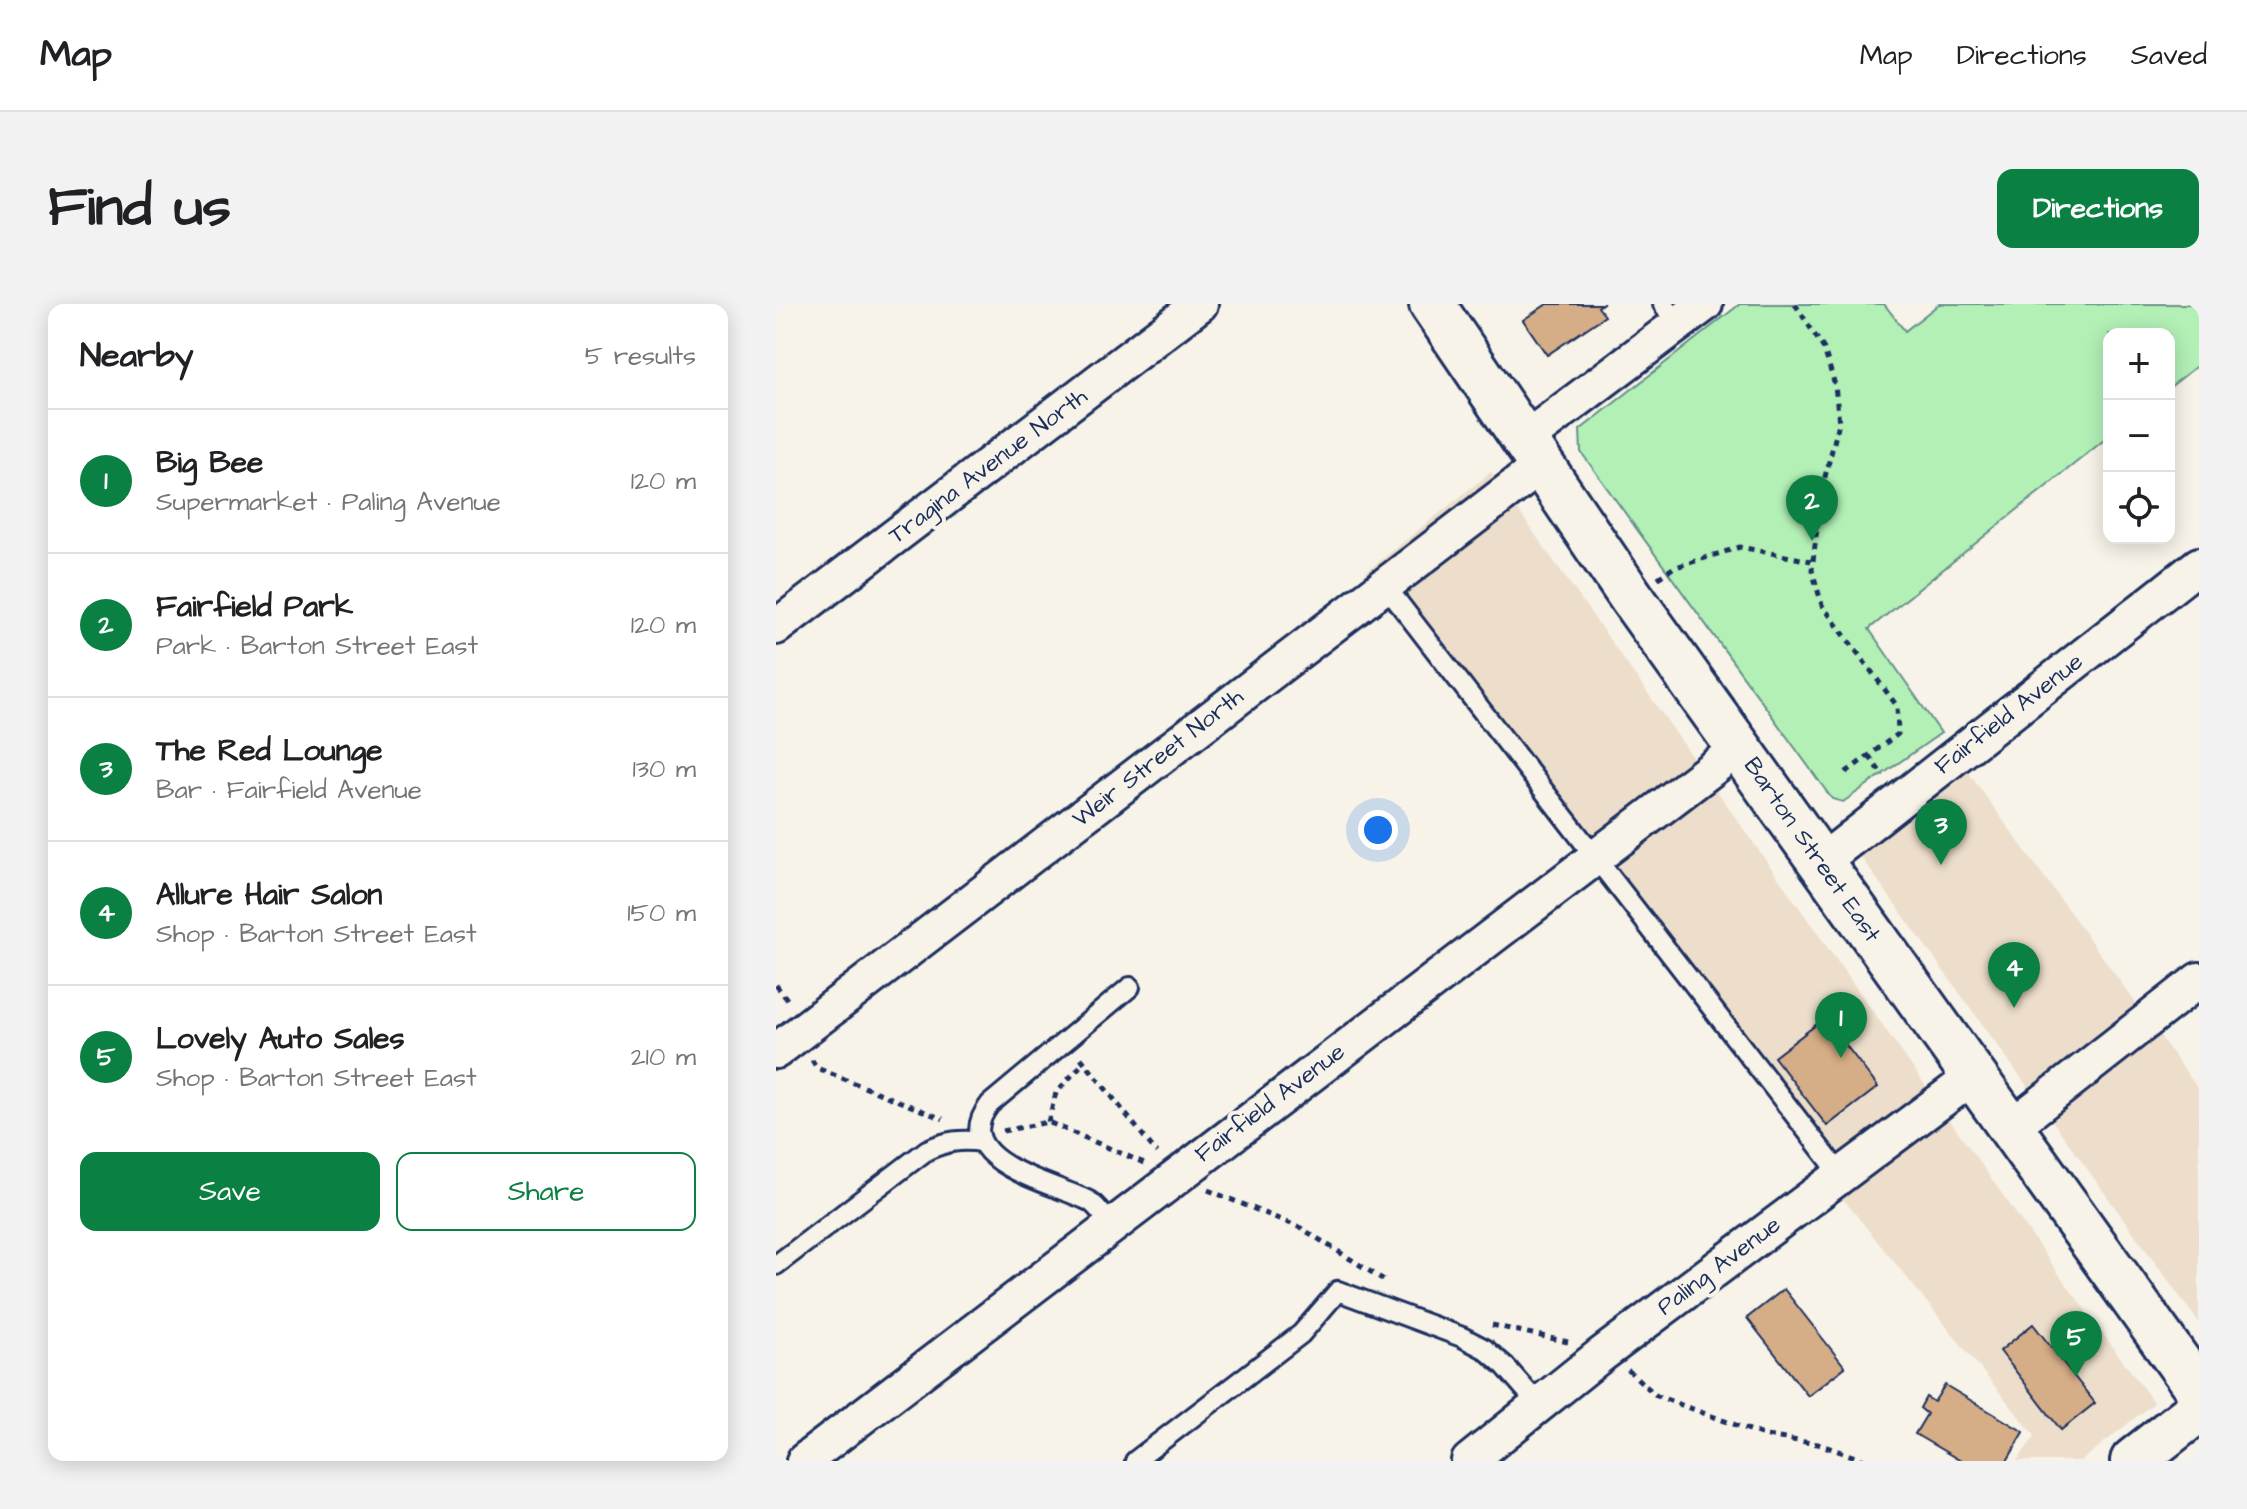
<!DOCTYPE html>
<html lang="en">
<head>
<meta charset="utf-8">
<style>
	body { margin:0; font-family:"Architects Daughter",sans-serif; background:#f2f2f2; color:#202124 }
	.controls { position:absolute; right:24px; top:24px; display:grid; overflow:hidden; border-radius:16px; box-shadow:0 4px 20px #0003 }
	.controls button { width:72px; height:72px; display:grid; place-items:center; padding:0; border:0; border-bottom:2px solid #e0e0e0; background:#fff; color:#202124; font:40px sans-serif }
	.you { position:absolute; left:602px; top:526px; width:28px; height:28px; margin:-20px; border:6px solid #fff; border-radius:50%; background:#1a73e8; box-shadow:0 0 0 12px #1a73e833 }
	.badge { display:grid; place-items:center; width:52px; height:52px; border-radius:50%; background:#0b8043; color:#fff; font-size:26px; font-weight:700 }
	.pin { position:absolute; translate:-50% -66px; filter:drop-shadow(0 2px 4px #0008) }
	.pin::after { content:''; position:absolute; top:42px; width:28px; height:24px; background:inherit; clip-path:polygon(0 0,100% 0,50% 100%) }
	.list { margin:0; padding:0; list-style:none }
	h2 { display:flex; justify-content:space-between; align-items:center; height:104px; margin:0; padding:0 32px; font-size:34px }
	h2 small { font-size:26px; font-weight:400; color:#757577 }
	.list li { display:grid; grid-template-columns:52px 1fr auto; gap:24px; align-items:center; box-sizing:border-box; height:144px; padding:0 32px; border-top:2px solid #e0e0e0 }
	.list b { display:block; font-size:30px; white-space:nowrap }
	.list p { margin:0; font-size:26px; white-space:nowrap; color:#757577 }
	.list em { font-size:26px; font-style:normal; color:#757577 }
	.actions { display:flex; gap:16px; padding:24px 32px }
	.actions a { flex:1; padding:18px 0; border:2px solid #0b8043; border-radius:16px; text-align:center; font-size:28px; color:#0b8043 }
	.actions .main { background:#0b8043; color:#fff }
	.icon { flex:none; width:44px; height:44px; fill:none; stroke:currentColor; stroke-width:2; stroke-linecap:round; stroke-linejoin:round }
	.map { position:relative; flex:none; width:1423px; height:1157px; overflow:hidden; border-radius:16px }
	header { display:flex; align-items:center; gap:48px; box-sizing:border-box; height:112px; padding:0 40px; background:#fff; border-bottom:2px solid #e0e0e0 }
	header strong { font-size:38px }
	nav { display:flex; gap:44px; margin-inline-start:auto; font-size:28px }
	.intro { display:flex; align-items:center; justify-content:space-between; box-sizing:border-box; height:192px; padding:0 48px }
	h1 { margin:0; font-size:56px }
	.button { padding:20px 36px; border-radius:16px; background:#0b8043; color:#fff; font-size:28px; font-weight:700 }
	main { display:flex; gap:48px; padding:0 48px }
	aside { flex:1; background:#fff; border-radius:16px; box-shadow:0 4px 20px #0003 }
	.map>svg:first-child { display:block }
	.built { fill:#eddecb }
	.green { fill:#b2f0b6; stroke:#66908a; stroke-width:2 }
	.building { fill:#d5ad86; stroke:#1b2f5e; stroke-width:2 }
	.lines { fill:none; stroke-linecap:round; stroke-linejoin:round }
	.service-casing { stroke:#1b2f5e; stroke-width:24 }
	.minor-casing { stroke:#1b2f5e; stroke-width:40 }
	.tertiary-casing { stroke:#1b2f5e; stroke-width:50 }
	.secondary-casing { stroke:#1b2f5e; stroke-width:50 }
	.path { stroke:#1b2f5e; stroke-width:5; stroke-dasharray:6 6; stroke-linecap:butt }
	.service { stroke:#f7f3e8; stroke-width:18 }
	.minor { stroke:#f7f3e8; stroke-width:34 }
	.tertiary { stroke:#f7f3e8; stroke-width:44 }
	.secondary { stroke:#f7f3e8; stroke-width:44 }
	.labels { text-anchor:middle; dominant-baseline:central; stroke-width:8; stroke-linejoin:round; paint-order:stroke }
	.street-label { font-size:24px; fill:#1b2f5e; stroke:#f7f3e8 }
</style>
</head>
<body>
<header>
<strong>Map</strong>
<nav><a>Map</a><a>Directions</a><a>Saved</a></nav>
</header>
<div class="intro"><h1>Find us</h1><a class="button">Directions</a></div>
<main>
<aside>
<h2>Nearby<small>5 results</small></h2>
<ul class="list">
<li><span class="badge">1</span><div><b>Big Bee</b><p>Supermarket · Paling Avenue</p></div><em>120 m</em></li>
<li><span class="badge">2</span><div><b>Fairfield Park</b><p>Park · Barton Street East</p></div><em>120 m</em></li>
<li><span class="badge">3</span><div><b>The Red Lounge</b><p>Bar · Fairfield Avenue</p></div><em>130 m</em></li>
<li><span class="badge">4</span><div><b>Allure Hair Salon</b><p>Shop · Barton Street East</p></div><em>150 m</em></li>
<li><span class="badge">5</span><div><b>Lovely Auto Sales</b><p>Shop · Barton Street East</p></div><em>210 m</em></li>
</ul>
<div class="actions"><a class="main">Save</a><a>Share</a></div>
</aside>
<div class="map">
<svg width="1423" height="1157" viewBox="0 0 1423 1157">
	<rect width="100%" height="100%" fill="#f7f3e8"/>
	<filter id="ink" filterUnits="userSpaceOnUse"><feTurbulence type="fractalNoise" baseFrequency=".0125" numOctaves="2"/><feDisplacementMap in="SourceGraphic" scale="16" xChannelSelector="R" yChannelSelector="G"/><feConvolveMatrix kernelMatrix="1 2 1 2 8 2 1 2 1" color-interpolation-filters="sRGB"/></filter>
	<g filter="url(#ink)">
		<path class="built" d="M715 168 1282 969 1378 1099 1305 1157H1241L1259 1132 1068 896 1046 857 590 268Z
			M1192 468 1423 786V1019L1082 549Z"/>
		<path class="green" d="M964 0H1108L1129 27 1163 0H1423V60L1393 84V30H1333V132L1093 325 1165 429 1067 498 1056 495 805 148 804 126Z"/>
		<path class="building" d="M771 0H826L822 3 829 12 771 51 747 16Z
			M1049 714 1102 783 1051 822 998 753Z
			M1008 985 1069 1063 1032 1092 971 1014Z
			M1257 1020 1319 1099 1285 1126 1224 1047Z
			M1169 1081 1248 1128 1231 1157H1185L1139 1130 1151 1110 1144 1104 1150 1093 1158 1098Z"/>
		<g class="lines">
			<defs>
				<path id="service" d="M887 0 901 21
					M608 280 1065 871
					M334 921C328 913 322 902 313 897 281 880 168 857 214 800L354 683
					M0 961 151 846C171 837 185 835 206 838
					M359 1157 525 1030 562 987 686 1033 709 1045 729 1062 763 1101"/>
				<path id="minor" d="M748 136 929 0
					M0 323 424 0
					M1044 559 1423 261
					M0 747 765 162
					M1234 824 1423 676
					M28 1157 963 444
					M693 1157 825 1051 1198 772"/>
				<path id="tertiary" d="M1357 1157 1423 1105"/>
				<path id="secondary" d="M656 0 855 293 1423 1087"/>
			</defs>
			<use href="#service" class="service-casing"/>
			<use href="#minor" class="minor-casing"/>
			<use href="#tertiary" class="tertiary-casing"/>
			<use href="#secondary" class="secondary-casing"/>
			<path class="path" d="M1019 0 1048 45 1059 81 1063 119 1045 188 1036 266 1046 301 1121 402 1122 430 1069 469
				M1017 182 1045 188
				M882 274 897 264 964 243 1035 257
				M1093 452 1107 472
				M0 681 14 699
				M305 754 381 849
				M36 756 41 764 167 815
				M272 818 280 789 308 758
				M227 827 272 818 368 859
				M432 886 525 924 611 978
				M716 1021 792 1038
				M852 1066 881 1092 990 1132 1042 1140 1091 1157"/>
			<use href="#service" class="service"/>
			<use href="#minor" class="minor"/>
			<use href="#tertiary" class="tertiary"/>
			<use href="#secondary" class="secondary"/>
		</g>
	</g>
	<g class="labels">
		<g class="street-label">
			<text transform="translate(212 162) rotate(-37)">Tragina Avenue North</text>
			<text transform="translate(1233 410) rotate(-38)">Fairfield Avenue</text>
			<text transform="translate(382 454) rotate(-38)">Weir Street North</text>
			<text transform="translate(1036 546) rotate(55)">Barton Street East</text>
			<text transform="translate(494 799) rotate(-37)">Fairfield Avenue</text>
			<text transform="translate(943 962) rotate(-37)">Paling Avenue</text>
		</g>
	</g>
</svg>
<div class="controls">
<button>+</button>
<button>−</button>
<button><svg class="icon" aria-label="locate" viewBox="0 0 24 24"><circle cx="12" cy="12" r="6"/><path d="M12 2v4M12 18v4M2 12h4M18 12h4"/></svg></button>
</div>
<div class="you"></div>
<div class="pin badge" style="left:1065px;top:754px">1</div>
<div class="pin badge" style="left:1036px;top:237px">2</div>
<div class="pin badge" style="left:1165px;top:561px">3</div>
<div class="pin badge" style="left:1238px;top:704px">4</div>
<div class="pin badge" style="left:1300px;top:1073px">5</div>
</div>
</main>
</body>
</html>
